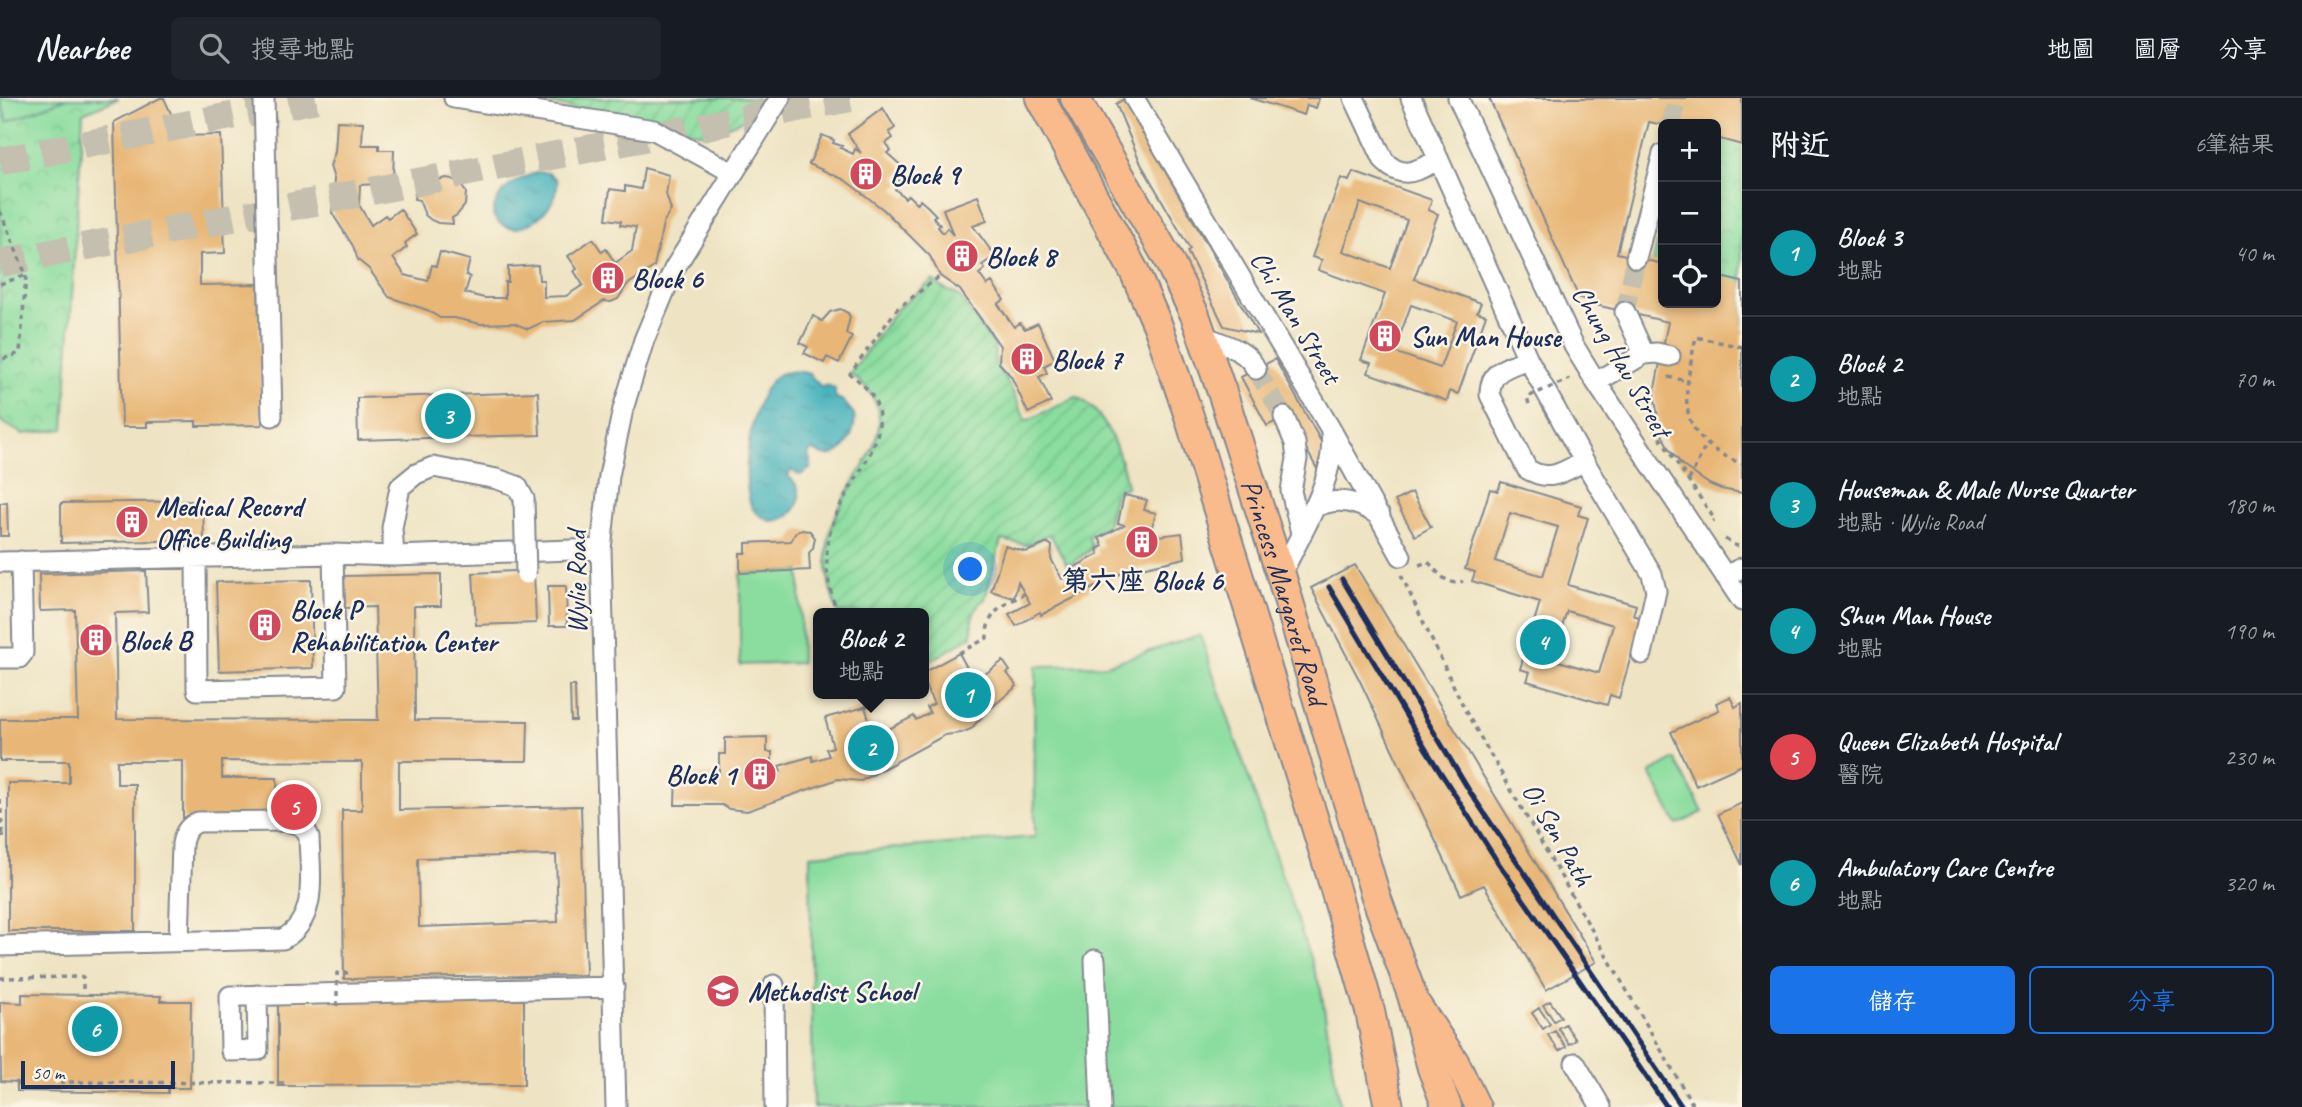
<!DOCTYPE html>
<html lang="zh-TW">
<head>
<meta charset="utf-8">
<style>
	body { margin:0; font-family:Caveat,"LXGW WenKai TC",sans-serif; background:#20242c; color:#f1f3f6 }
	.controls { position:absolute; right:21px; top:21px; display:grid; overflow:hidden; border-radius:10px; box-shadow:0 4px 10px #0003 }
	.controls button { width:63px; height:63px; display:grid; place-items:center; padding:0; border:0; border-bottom:2px solid #363941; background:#171b24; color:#f1f3f6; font:35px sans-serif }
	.scale { position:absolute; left:21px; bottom:18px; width:154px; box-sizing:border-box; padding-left:7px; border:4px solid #1b2f5e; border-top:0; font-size:19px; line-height:24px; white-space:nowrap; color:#1b2f5e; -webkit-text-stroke:5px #fcf5e5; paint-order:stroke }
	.you { position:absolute; left:971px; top:472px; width:24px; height:24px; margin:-18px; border:5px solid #fff; border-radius:50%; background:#1a73e8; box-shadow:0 0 0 10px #1a73e833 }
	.badge { display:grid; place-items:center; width:46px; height:46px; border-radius:50%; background:#1a73e8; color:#fff; font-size:23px; font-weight:700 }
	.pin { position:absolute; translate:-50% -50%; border:4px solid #fff; box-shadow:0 2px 7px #0006 }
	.popup { position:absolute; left:813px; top:510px; width:116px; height:91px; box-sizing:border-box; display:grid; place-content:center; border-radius:10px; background:#171b24; filter:drop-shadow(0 2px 5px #0005); font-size:23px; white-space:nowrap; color:#9ea1a6 }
	.popup b { font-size:26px; color:#f1f3f6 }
	.popup::after { content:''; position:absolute; left:50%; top:100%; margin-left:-14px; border:14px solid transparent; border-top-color:#171b24 }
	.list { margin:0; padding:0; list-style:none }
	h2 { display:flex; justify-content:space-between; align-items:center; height:91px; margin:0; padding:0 28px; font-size:30px }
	h2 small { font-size:23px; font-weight:400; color:#9ea1a6 }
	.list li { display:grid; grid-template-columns:46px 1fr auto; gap:21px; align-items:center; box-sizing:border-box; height:126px; padding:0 28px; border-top:2px solid #363941 }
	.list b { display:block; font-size:26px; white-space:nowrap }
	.list p { margin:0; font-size:23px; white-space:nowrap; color:#9ea1a6 }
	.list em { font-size:23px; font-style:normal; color:#9ea1a6 }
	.actions { display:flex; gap:14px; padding:21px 28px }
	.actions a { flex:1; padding:16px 0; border:2px solid #1a73e8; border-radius:10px; text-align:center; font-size:24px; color:#1a73e8 }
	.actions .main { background:#1a73e8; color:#fff }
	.icon { flex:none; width:38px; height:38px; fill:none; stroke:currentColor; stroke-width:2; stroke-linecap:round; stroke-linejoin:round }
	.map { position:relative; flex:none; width:1742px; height:1009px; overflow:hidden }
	header { display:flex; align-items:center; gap:42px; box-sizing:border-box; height:98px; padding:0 35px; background:#171b24; border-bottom:2px solid #363941 }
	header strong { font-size:33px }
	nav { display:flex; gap:38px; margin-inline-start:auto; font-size:24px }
	.search { width:490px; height:63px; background:#20242c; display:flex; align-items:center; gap:18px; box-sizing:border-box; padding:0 24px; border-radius:10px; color:#9ea1a6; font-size:26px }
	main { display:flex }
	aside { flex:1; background:#171b24 }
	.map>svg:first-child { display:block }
	.park { fill:url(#park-crowns); stroke:#52867e; stroke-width:2 }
	.garden { fill:url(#garden-furrows); stroke:#52867e; stroke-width:2 }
	.pitch { fill:#8add9f; stroke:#52867e; stroke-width:2 }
	.water { fill:url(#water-ripples); stroke:#2e708c; stroke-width:2 }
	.building { fill:#e8b777; fill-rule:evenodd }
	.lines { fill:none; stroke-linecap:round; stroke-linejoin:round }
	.minor-tunnel { stroke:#c4bfae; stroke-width:19; stroke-dasharray:19 10; stroke-linecap:butt }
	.highway-tunnel { stroke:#c4bfae; stroke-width:28; stroke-dasharray:28 14; stroke-linecap:butt }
	.minor-casing { stroke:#848990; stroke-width:23 }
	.major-casing { stroke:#848990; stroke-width:28 }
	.highway-casing { stroke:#848990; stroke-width:32 }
	.path { stroke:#848990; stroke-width:3.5; stroke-dasharray:5 5; stroke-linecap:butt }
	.minor { stroke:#fff; stroke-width:19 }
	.major { stroke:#fabb8c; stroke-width:24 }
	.highway { stroke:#fabb8c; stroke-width:28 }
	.rail { stroke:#1b2f5e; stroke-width:5 }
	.minor-bridge-casing { stroke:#848990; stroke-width:23; stroke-linecap:butt }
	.path-bridge { stroke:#848990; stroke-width:3.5; stroke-dasharray:5 5; stroke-linecap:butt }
	.minor-bridge { stroke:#fff; stroke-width:19 }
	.labels { text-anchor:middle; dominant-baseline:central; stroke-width:5; stroke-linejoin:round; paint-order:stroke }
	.poi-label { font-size:28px; font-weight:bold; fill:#1b2f5e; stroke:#fcf5e5; text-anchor:start }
	.street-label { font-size:28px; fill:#1b2f5e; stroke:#fcf5e5 }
</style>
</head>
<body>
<header>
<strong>Nearbee</strong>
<div class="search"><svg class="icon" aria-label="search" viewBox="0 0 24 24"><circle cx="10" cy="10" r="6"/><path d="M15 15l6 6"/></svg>搜尋地點</div>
<nav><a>地圖</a><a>圖層</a><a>分享</a></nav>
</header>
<main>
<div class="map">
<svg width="1742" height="1009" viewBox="0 0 1742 1009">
	<defs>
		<pattern id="park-crowns" width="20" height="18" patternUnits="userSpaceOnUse" patternTransform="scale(1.75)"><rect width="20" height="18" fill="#8add9f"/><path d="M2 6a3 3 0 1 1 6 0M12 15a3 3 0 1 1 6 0" fill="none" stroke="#76be8b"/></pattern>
		<pattern id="garden-furrows" width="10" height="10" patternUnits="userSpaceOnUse" patternTransform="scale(1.75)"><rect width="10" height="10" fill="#8add9f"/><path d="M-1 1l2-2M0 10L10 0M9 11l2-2" fill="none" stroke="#76be8b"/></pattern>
		<pattern id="water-ripples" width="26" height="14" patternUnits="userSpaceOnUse" patternTransform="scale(1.75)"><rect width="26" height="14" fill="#41b1bb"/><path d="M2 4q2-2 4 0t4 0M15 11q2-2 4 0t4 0" fill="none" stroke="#36909b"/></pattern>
	</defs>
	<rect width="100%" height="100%" fill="#fcf5e5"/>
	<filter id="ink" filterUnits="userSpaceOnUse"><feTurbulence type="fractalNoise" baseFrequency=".0143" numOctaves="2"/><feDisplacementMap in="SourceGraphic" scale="14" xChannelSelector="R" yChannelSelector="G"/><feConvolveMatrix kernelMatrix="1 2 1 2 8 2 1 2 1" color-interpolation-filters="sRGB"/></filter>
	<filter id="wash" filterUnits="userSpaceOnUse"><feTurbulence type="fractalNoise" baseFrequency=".00686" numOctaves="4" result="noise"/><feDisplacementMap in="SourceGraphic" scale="28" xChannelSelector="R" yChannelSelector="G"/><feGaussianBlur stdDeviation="1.57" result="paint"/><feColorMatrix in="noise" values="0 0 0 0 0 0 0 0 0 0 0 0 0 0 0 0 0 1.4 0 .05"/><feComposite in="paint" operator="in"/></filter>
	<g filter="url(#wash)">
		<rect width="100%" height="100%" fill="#eee3c2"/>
		<path class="park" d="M0 0H119L83 15 64 331 23 336 0 323Z
			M1742 0V234L1642 212 1663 120V205H1716V26H1685Z"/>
		<path class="garden" d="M516 0H757L743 22 707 37 664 26Z
			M933 182 942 190 958 197 995 248C992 269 999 269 1008 285 1015 297 1020 311 1026 323L1076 299C1105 310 1122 359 1127 388L1115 395 1107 428 1088 439 1093 450 1068 468 1050 436 1027 447 1001 442 985 501 977 508 972 521V538L924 567V515H838C827 488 823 460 831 431 846 376 919 325 850 276L897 211Z"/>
		<path class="pitch" d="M0 0H67L7 24Z
			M800 473 801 565 740 567V475Z
			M1200 537 1321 892 1340 1009H813L810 757 1035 739 1034 590 1036 589V568L1106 567Z
			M1675 661 1703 714 1677 727 1650 675Z"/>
		<path class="water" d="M539 74 549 75 557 82C561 111 512 151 493 117 495 92 518 80 539 74Z
			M799 273 809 276 821 289 826 287 835 290V299L843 303 854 316C858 338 836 372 813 351L808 356 811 365 810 371 800 377 791 372 788 378C810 395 797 422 771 423 765 420 757 417 753 411 738 386 751 292 778 277 784 273 792 274 799 273Z"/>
		<g id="blocks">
			<path class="building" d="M160 0H164L181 38 221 37 225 155 200 156V187L258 186 262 327 196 328V323L147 324V329H122L114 24Z
				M1250 0H1319L1316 10 1307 7 1304 17Z
				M1489 0H1742V47L1716 40V26L1663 27 1649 24 1617 155 1663 166V205H1716V178L1742 184V395L1721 391 1709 386 1683 368 1669 351 1660 332 1654 295 1668 224 1596 207 1597 204 1579 200Z
				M1124 1 1258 236 1224 228 1187 153 1190 151 1141 66 1116 6Z
				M883 10 895 30 889 34 893 40 886 45 891 52 887 55 905 71 896 80 901 85 895 91 905 100 908 97 917 106 920 102 927 108 936 117 933 119 940 127 938 129 943 135 947 130 953 137 943 111 978 98 987 123 973 128 995 158 982 167 985 171 979 176 987 187 992 184 1004 202 998 206 1014 229 1020 225 1025 231 1038 225 1055 262 1044 268 1047 275 1039 279 1051 304 1028 315 1011 278 999 265 1000 248 960 192 940 178 930 158 884 112 845 82 809 66 822 37 834 42 833 45 842 48 840 50 853 56 855 51 861 55 848 36Z
				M337 23 363 24 362 47H379V52H394L393 82H378L377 86 360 87 359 107 371 127 385 117 388 120 400 111 417 136 405 145 407 149 393 160 405 177 428 183 432 167 436 168 440 154 470 162 466 177 470 179 465 195 484 200H505V184H508V169L538 167 539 182H544V199L566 198 583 187 574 173 577 171 568 158 593 141 602 154 606 151 615 165 632 153 636 129 620 127 621 123 606 121 610 91 625 93V88L641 91 644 70 669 77 666 96 671 112 663 125 654 169 627 187 618 201 611 204 604 203 575 222 543 224 528 231 514 225 481 226 454 220H440L427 212 389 199 369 171 358 162 353 148 332 115 334 81 330 68 335 54Z
				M1353 74 1432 102 1428 112 1438 116 1414 181 1481 205 1477 214 1486 217 1458 296 1450 293 1447 303 1368 275 1371 265 1361 262 1385 196 1318 172 1322 162 1312 159 1341 80 1349 83ZM1360 105 1407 122 1390 170 1343 153ZM1411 207 1457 223 1440 270 1394 254Z
				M431 78 434 83 446 80 452 81 458 84 466 94 465 107 457 117 452 120 453 126 438 125 431 122 425 117 419 102 414 101 416 88 421 89Z
				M840 211 848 215 850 219 846 236 852 239 839 265 827 259 824 265 804 255 808 249 800 245 813 218 822 223 830 214Z
				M1275 261 1323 347 1317 371 1288 317 1267 328 1241 279Z
				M538 294 540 337 358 342 357 300Z
				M1501 384 1581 408 1578 417 1588 420 1568 487 1636 507 1633 517 1642 520 1619 600 1610 597 1607 607 1527 583 1530 574 1520 571 1540 504 1472 483 1475 474 1465 471 1490 391 1498 393ZM1510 415 1558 429 1543 478 1495 463ZM1567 513 1613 527 1599 575 1552 561Z
				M1412 394 1431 429 1415 438 1395 403Z
				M1124 397 1147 402 1144 412 1156 415 1151 432 1142 430 1146 436 1148 434 1151 439 1182 435 1185 460 1124 474 1041 517 1040 514 1016 528 1009 516 1030 505 1018 484 1014 500 991 493 1005 448 1026 454 1048 445 1052 448 1051 461 1062 481 1073 475 1071 471 1099 456 1097 451 1103 448 1099 440 1124 427 1118 425Z
				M203 403 204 442 61 445V405Z
				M7 404 8 438H0V405Z
				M801 432 810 433 815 440 813 450 809 455 810 472 740 475V455H746V445L791 443 796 434Z
				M1355 467 1596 864 1546 892 1484 787 1461 797 1360 583 1311 490Z
				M534 472 536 525 476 527 473 475Z
				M146 473 148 514 115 515 117 621 378 622 375 509 345 510 344 478 441 476V508H414L415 622 528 623 527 663H399V712L581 708 586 877 344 881 342 712H362V664L222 663V680H277L278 722 183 721V663H117V686H135V833H8V685H69V663H0V621H78L75 512 40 513 39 476ZM556 757 558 824 419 829 418 760Z
				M311 482 313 570 219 573 216 484Z
				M548 488H566L567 528H549Z
				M959 555 977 588 984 582 981 579 1003 563 1010 573 1007 575 1017 588 985 615 971 631 961 635 945 637 861 683 838 681 747 713 729 711 722 707H675L676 677 719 676V656H725V640L767 639V654H772V663H768V675L781 673 779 668 812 658 813 663 829 658 826 651 833 649 825 620 865 609 876 643 887 640 883 634 914 618 916 622 930 615 927 609 934 606 924 585V574Z
				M570 588H575L576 623H571Z
				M1730 599 1735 609 1742 605V667L1696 688 1671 634 1719 612 1716 605Z
				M1742 705V767L1718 716Z
				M22 896 161 898 160 903H191L190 990H168V995L17 993V984L1 983 0 904 22 905Z
				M524 902V987L278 988V903Z
				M1550 903 1561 919 1554 923 1543 907Z
				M1539 910 1550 926 1543 931 1532 915Z
				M1565 926 1576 942 1569 946 1558 930Z
				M1555 933 1566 949 1559 953 1548 937Z"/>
		</g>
	</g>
	<g filter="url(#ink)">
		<use href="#blocks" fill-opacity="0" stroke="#848990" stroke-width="2"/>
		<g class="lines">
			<path class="minor-tunnel" d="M1671 26 1678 0
				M1625 214 1636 160
				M1256 271 1284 319"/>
			<path class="highway-tunnel" d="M0 63 323 0
				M0 165 850 0"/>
			<defs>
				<path id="minor" d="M264 0 272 318
					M454 0 654 32 733 75
					M1134 0 1330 330 1401 458
					M1354 0 1384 63C1404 83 1416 72 1439 62
					M1411 0 1528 261 1584 363 1652 476 1656 493 1642 556
					M1458 0 1574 248 1596 284 1742 503
					M1636 160 1663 56
					M1201 237C1221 246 1246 250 1256 271
					M1644 256 1657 255 1670 258
					M1528 261C1508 269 1489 272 1490 297L1527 371C1550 385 1563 374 1584 363
					M1596 284 1644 256 1625 214
					M1284 319 1295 345 1297 361 1291 393 1301 435
					M1313 410C1338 398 1357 403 1380 418
					M394 458 392 430 400 389 416 376 433 369 497 381 517 388 524 401
					M196 459 197 592 336 589 333 456
					M0 464 333 456 394 458 601 451
					M1281 477C1300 436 1337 381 1331 335
					M1725 478 1742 470
					M0 560H19L23 555 21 463
					M0 848 283 841C319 821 310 775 309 740 306 727 295 724 282 723L198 724C188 728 184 735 182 746L179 843
					M1095 862 1101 1009
					M774 887 775 1009
					M257 897 258 952 231 953 230 898 614 889
					M1575 965 1601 1009
					M616 1009 601 451 609 378 623 311 644 242 674 171 780 0"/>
				<path id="major" d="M1418 906 1456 963 1478 1009"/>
				<g id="highway">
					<path d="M1040 0 1134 173 1158 228 1189 318 1330 774 1370 913 1389 1009"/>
					<path id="s1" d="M1075 0 1166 157 1195 217 1224 300 1281 477 1376 799 1412 897 1432 970 1447 1009"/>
				</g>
			</defs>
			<use href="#minor" class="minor-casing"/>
			<use href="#major" class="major-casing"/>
			<use href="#highway" class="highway-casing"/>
			<path class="path" d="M0 113 26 177 20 255 0 262
				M0 186 26 177
				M1742 249 1696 239C1683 302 1673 337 1742 366
				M1668 279 1687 283
				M1654 331 1715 422 1713 423
				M1689 382 1706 347
				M1725 441 1734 447 1742 449
				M1419 467 1428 464C1438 474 1448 490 1463 483
				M1401 477 1466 614 1694 1009
				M838 515C827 488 823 460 831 431 846 376 919 325 850 276L897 211 940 178
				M959 555 987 540C986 514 1004 507 1024 496
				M865 609 895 596
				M0 701 3 738
				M0 738H8
				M0 880 83 879V897
				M62 987V984L284 985"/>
			<use href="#minor" class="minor"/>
			<use href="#major" class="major"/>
			<use href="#highway" class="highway"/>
			<path class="rail" d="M1342 481 1470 694 1682 1009
				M1329 489 1427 653 1497 763 1667 1009"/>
			<defs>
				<path id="minor-bridge" d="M524 401 526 476"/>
			</defs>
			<use href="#minor-bridge" class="minor-bridge-casing"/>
			<path class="path-bridge" d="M1529 306 1527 299 1570 281
				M337 908V875H348"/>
			<use href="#minor-bridge" class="minor-bridge"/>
		</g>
	</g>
	<defs>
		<symbol id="building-disc" viewBox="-11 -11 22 22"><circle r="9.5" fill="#d1495b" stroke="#fcf5e5"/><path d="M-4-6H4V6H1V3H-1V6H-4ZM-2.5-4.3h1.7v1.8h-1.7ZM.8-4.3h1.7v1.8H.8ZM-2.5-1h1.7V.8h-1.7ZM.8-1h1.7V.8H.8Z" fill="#fff"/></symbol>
		<symbol id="school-disc" viewBox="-11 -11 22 22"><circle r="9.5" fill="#d1495b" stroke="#fcf5e5"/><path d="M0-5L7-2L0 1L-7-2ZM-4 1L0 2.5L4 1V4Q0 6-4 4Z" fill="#fff"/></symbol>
	</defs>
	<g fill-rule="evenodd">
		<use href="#building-disc" x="847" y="57" width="38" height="38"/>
		<use href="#building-disc" x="943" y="139" width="38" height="38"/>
		<use href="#building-disc" x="589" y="161" width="38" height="38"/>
		<use href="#building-disc" x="1366" y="219" width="38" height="38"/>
		<use href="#building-disc" x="1008" y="242" width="38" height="38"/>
		<use href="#building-disc" x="113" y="405" width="38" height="38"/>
		<use href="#building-disc" x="1123" y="425" width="38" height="38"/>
		<use href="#building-disc" x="246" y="508" width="38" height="38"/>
		<use href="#building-disc" x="77" y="523" width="38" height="38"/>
		<use href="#building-disc" x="741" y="657" width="38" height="38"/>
		<use href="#school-disc" x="704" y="874" width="38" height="38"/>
	</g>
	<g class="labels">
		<g class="poi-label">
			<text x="890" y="76">Block 9</text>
			<text x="986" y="158">Block 8</text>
			<text x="632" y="180">Block 6</text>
			<text x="1410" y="238">Sun Man House</text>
			<text x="1052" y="261">Block 7</text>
			<text x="156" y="408">Medical Record<tspan x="156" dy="32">Office Building</tspan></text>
			<text x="1142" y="482" text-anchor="middle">第六座 Block 6</text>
			<text x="290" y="511">Block P<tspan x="290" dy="32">Rehabilitation Center</tspan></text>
			<text x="120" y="542">Block B</text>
			<text x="736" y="676" text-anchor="end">Block 1</text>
			<text x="748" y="893">Methodist School</text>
		</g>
		<g class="street-label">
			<text transform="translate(1296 219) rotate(59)">Chi Man Street</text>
			<text transform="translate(1622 263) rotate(60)">Chung Hau Street</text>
			<text transform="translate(576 484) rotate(-90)">Wylie Road</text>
			<text stroke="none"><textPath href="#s1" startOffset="539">Princess Margaret Road</textPath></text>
			<text transform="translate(1558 736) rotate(60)">Oi Sen Path</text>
		</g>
	</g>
</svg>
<div class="controls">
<button>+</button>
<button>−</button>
<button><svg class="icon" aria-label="locate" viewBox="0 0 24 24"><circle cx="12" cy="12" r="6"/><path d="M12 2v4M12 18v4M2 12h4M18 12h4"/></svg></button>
</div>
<div class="scale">50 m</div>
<div class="you"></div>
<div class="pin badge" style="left:968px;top:597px;background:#0f9aa8">1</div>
<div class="pin badge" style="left:871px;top:650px;background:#0f9aa8">2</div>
<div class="popup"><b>Block 2</b>地點</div>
<div class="pin badge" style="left:448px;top:318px;background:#0f9aa8">3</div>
<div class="pin badge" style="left:1543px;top:544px;background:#0f9aa8">4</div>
<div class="pin badge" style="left:294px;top:709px;background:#e0444e">5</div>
<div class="pin badge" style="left:95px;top:931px;background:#0f9aa8">6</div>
</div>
<aside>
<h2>附近<small>6筆結果</small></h2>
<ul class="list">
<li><span class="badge" style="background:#0f9aa8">1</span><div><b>Block 3</b><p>地點</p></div><em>40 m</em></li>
<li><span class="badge" style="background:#0f9aa8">2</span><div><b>Block 2</b><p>地點</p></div><em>70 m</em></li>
<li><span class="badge" style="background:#0f9aa8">3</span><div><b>Houseman &amp; Male Nurse Quarter</b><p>地點 · Wylie Road</p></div><em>180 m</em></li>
<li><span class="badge" style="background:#0f9aa8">4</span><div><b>Shun Man House</b><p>地點</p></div><em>190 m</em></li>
<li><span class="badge" style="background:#e0444e">5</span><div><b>Queen Elizabeth Hospital</b><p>醫院</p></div><em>230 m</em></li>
<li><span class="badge" style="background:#0f9aa8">6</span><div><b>Ambulatory Care Centre</b><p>地點</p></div><em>320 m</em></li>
</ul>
<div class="actions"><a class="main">儲存</a><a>分享</a></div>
</aside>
</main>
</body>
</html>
